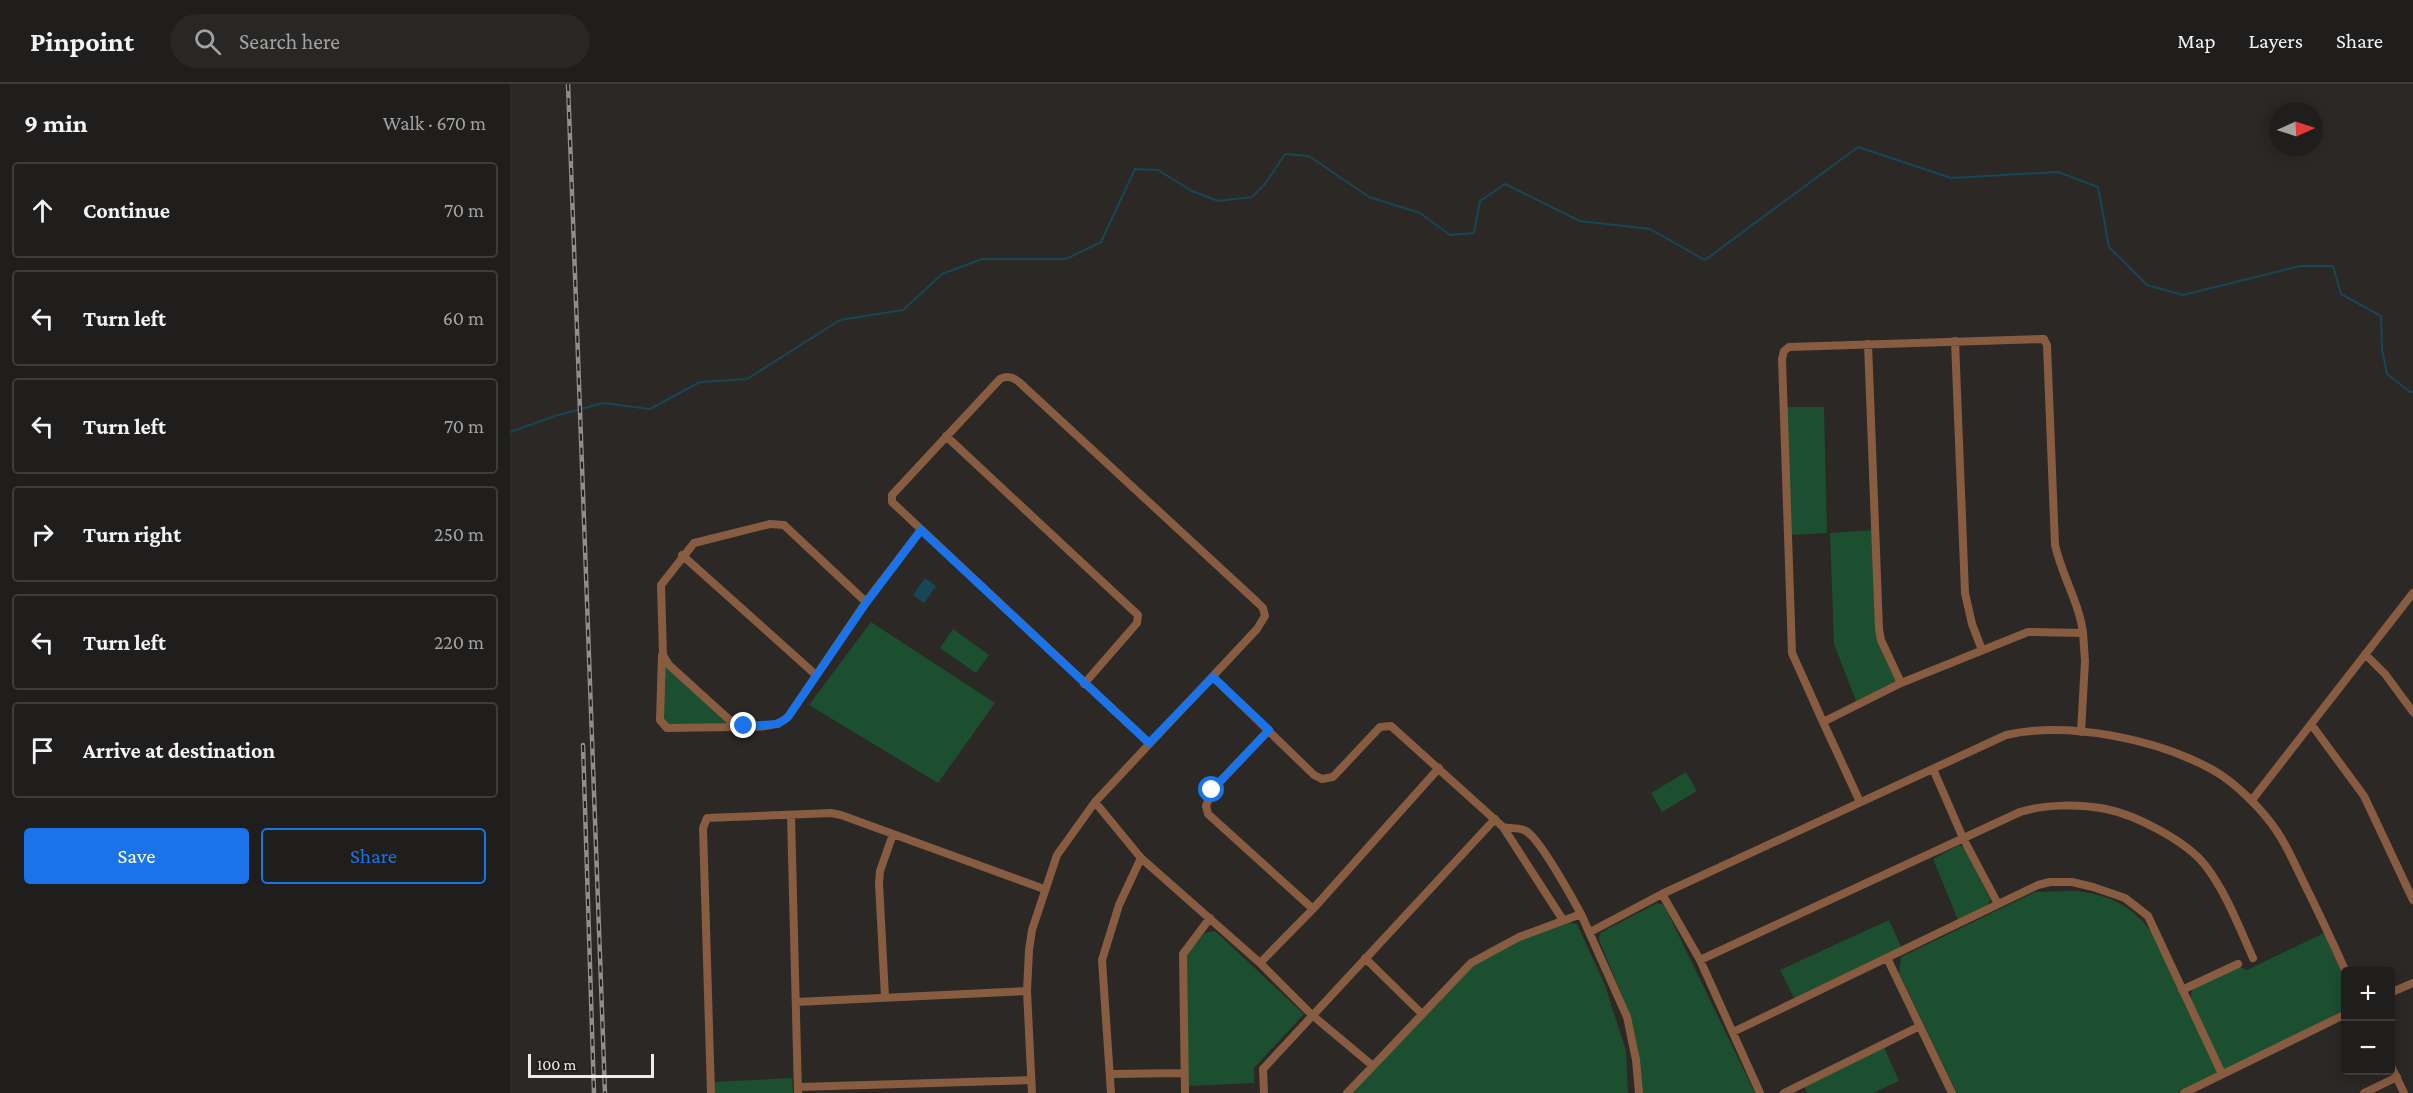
<!DOCTYPE html>
<html lang="en">
<head>
<meta charset="utf-8">
<style>
	body { margin:0; font-family:"Crimson Pro",serif; background:#282725; color:#f1f3f6 }
	.controls { position:absolute; right:18px; bottom:18px; display:grid; overflow:hidden; border-radius:6px; box-shadow:0 3px 15px #0003 }
	.controls button { width:54px; height:54px; display:grid; place-items:center; padding:0; border:0; border-bottom:2px solid #3d3c3b; background:#201e1c; color:#f1f3f6; font:30px sans-serif }
	.compass { position:absolute; left:1759px; top:18px; width:54px; height:54px; border-radius:50%; background:#201e1c; box-shadow:0 3px 15px #0003; rotate:87deg }
	.scale { position:absolute; left:18px; bottom:15px; width:126px; box-sizing:border-box; padding-left:6px; border:3px solid #eeecea; border-top:0; font-size:16px; line-height:21px; white-space:nowrap; color:#eeecea; -webkit-text-stroke:4px #211e1c; paint-order:stroke }
	.stop { position:absolute; width:18px; height:18px; margin:-14px; border:4px solid #1a73e8; border-radius:50%; background:#fff }
	.stop.end { background:#1a73e8; border-color:#fff; box-shadow:0 2px 6px #0008 }
	.list { margin:0; padding:0; list-style:none }
	h2 { display:flex; justify-content:space-between; align-items:center; height:78px; margin:0; padding:0 24px; font-size:26px }
	h2 small { font-size:20px; font-weight:400; color:#a2a2a3 }
	.list li { display:grid; grid-template-columns:39px 1fr auto; gap:18px; align-items:center; box-sizing:border-box; height:96px; margin:0 12px 12px; padding:0 12px; border:2px solid #3d3c3b; border-radius:6px }
	.list b { display:block; font-size:22px; white-space:nowrap }
	.list em { font-size:20px; font-style:normal; color:#a2a2a3 }
	.actions { display:flex; gap:12px; padding:18px 24px }
	.actions a { flex:1; padding:14px 0; border:2px solid #1a73e8; border-radius:6px; text-align:center; font-size:21px; color:#1a73e8 }
	.actions .main { background:#1a73e8; color:#fff }
	.icon { flex:none; width:33px; height:33px; fill:none; stroke:currentColor; stroke-width:2; stroke-linecap:round; stroke-linejoin:round }
	.map { position:relative; flex:none; width:1903px; height:1009px; overflow:hidden }
	header { display:flex; align-items:center; gap:36px; box-sizing:border-box; height:84px; padding:0 30px; background:#201e1c; border-bottom:2px solid #3d3c3b }
	header strong { font-size:28px }
	nav { display:flex; gap:33px; margin-inline-start:auto; font-size:21px }
	.search { width:420px; height:54px; background:#282725; display:flex; align-items:center; gap:15px; box-sizing:border-box; padding:0 21px; border-radius:33px; color:#a2a2a3; font-size:22px }
	main { display:flex }
	aside { flex:1; background:#201e1c }
	.map>svg:first-child { display:block }
	.green { fill:#1b4f2f }
	.water { fill:#174756 }
	.lines { fill:none; stroke-linecap:round; stroke-linejoin:round }
	.stream { stroke:#174756; stroke-width:2 }
	.minor { stroke:#875c41; stroke-width:8 }
	.rail-casing { stroke:#908d8b; stroke-width:4.5 }
	.rail { stroke:#211e1c; stroke-width:2; stroke-dasharray:7; stroke-linecap:butt }
	.route { stroke:#1a73e8; stroke-width:8 }
</style>
</head>
<body>
<header>
<strong>Pinpoint</strong>
<div class="search"><svg class="icon" aria-label="search" viewBox="0 0 24 24"><circle cx="10" cy="10" r="6"/><path d="M15 15l6 6"/></svg>Search here</div>
<nav><a>Map</a><a>Layers</a><a>Share</a></nav>
</header>
<main>
<aside>
<h2>9 min<small>Walk · 670 m</small></h2>
<ul class="list">
<li><svg class="icon" aria-label="ahead" viewBox="0 0 24 24"><path d="M12 20V5M6 11l6-6 6 6"/></svg><div><b>Continue</b></div><em>70 m</em></li>
<li><svg class="icon" aria-label="left" viewBox="0 0 24 24"><path d="M17 20v-9H6M10 6l-5 5 5 5"/></svg><div><b>Turn left</b></div><em>60 m</em></li>
<li><svg class="icon" aria-label="left" viewBox="0 0 24 24"><path d="M17 20v-9H6M10 6l-5 5 5 5"/></svg><div><b>Turn left</b></div><em>70 m</em></li>
<li><svg class="icon" aria-label="right" viewBox="0 0 24 24"><path d="M7 20v-9h11M14 6l5 5-5 5"/></svg><div><b>Turn right</b></div><em>250 m</em></li>
<li><svg class="icon" aria-label="left" viewBox="0 0 24 24"><path d="M17 20v-9H6M10 6l-5 5 5 5"/></svg><div><b>Turn left</b></div><em>220 m</em></li>
<li><svg class="icon" aria-label="arrive" viewBox="0 0 24 24"><path d="M6 21V4h12l-3 4 3 4H6"/></svg><div><b>Arrive at destination</b></div></li>
</ul>
<div class="actions"><a class="main">Save</a><a>Share</a></div>
</aside>
<div class="map">
<svg width="1903" height="1009" viewBox="0 0 1903 1009">
	<rect width="100%" height="100%" fill="#2b2825"/>
	<path class="green" d="M1276 323H1314L1317 449 1281 451Z
		M1363 446 1365 533 1388 598 1346 617 1324 560 1320 449Z
		M361 538 485 619 428 699 299 621Z
		M443 545 479 571 466 589 430 564Z
		M154 580 220 640 159 641 153 634Z
		M1176 688 1187 707 1152 728 1141 709Z
		M1449 761 1455 764 1480 815 1478 822 1448 836 1423 775Z
		M1565 807C1601 811 1624 822 1644 852L1708 989 1667 1009H1447L1389 889 1391 873 1525 808Z
		M1147 819 1154 821 1245 1009H1132L1120 931 1089 856 1090 849Z
		M1379 836 1391 863 1284 914 1270 886Z
		M1054 838 1067 840 1095 901 1116 967 1118 1009H839L962 880 984 867Z
		M705 847 794 930 744 984V999L678 1002 676 871 695 849Z
		M1814 849 1835 896V928L1714 988 1681 918V910L1684 902 1728 882 1737 886Z
		M1374 963 1389 997 1363 1009H1297L1294 1002Z
		M282 994 283 1009H204L203 998Z"/>
	<path class="water" d="M415 494 426 502 414 519 403 511Z"/>
	<g class="lines">
		<path class="stream" d="M0 348 45 332 93 319 140 325 190 298 237 295 330 236 393 226 432 190 472 175H556L591 158 625 85 648 86 682 107 708 117 742 113 755 100 775 70 799 72 859 113 910 129 940 151 964 149 970 117 995 100 1070 137 1140 145 1195 176 1348 63 1441 94 1548 88 1588 103 1599 163 1637 201 1673 211 1790 182H1823L1831 210 1871 232 1872 265 1877 290 1900 308H1903"/>
		<path class="minor" d="M1445 257 1455 509 1462 540 1472 566
			M1358 260 1369 545 1371 556 1391 599
			M436 352 628 531 627 539 574 600
			M172 471 306 591
			M356 518 274 441 260 440 184 459 151 501 153 571 159 581 224 640C238 645 267 644 278 633L356 518 411 446
			M1855 570 1875 590 1903 628
			M152 571 150 636 157 644 227 643
			M1313 638 1282 569 1272 275 1274 267 1279 263 1534 255 1537 261 1545 461C1552 492 1569 518 1573 549
			M1801 640 1854 712 1903 816
			M759 646 702 706 696 722 698 730 803 825 929 684
			M1423 685 1453 754 1488 820
			M1742 716 1903 509
			M585 718 631 774 750 879 802 931 863 982 961 879 1009 853 1071 830C1061 812 1031 756 1016 747 1009 743 1000 745 993 743L881 642 870 643 823 693 812 695 804 691 703 593
			M1350 718 1313 638 1391 599 1518 548 1573 549 1575 577 1571 648
			M281 731 288 1009
			M993 743 1053 836
			M1152 810 1190 876 1250 1009
			M1071 830 1117 933 1126 976 1129 1009
			M1080 848 1152 810 1496 651C1559 637 1647 655 1703 686 1726 699 1754 727 1768 749 1778 764 1785 781 1793 797 1808 827 1822 857 1836 888
			M855 874 912 930
			M1377 874 1442 1009
			M1190 876 1510 728C1536 720 1570 720 1596 725 1626 731 1676 757 1695 781 1716 808 1729 843 1743 874
			M750 879 803 825
			M1672 906 1728 880
			M1880 909 1903 899
			M375 913 369 799 370 787 383 750
			M286 918 517 907
			M1223 948 1528 801 1540 798H1562L1583 803 1615 814 1638 832 1712 990
			M1880 980 1894 1009
			M601 990 674 989
			M288 1003 521 996
			M201 1009 193 744 197 734 321 729 331 731 534 805
			M522 1009 517 907 519 866 522 846 547 771 585 718 747 545 755 532 753 524 747 518 509 298C503 293 497 291 490 295L382 411V418L639 659
			M601 1009 592 876 609 821 631 774
			M675 1009 673 870 700 834
			M754 1009 753 985 985 735
			M837 1009 863 982
			M1274 1009 1410 942
			M1674 1009 1836 930
			M1854 1009 1887 993"/>
		<defs>
			<path id="rail" d="M58 0 95 1009
				M73 661 84 1009"/>
		</defs>
		<use href="#rail" class="rail-casing"/>
		<use href="#rail" class="rail"/>
	</g>
	<g class="lines">
		<path class="route" d="M234 642 268 640 278 633 356 519 411 446 639 659 703 593 759 646 702 706"/>
	</g>
</svg>
<div class="controls">
<button>+</button>
<button>−</button>
</div>
<svg class="compass" viewBox="-18 -18 36 36"><path d="M0-13l5 13h-10z" fill="#e53935"/><path d="M0 13l5-13h-10z" fill="#a2a2a3"/></svg>
<div class="scale">100 m</div>
<div class="stop" style="left:702px;top:706px"></div>
<div class="stop end" style="left:234px;top:642px"></div>
</div>
</main>
</body>
</html>
